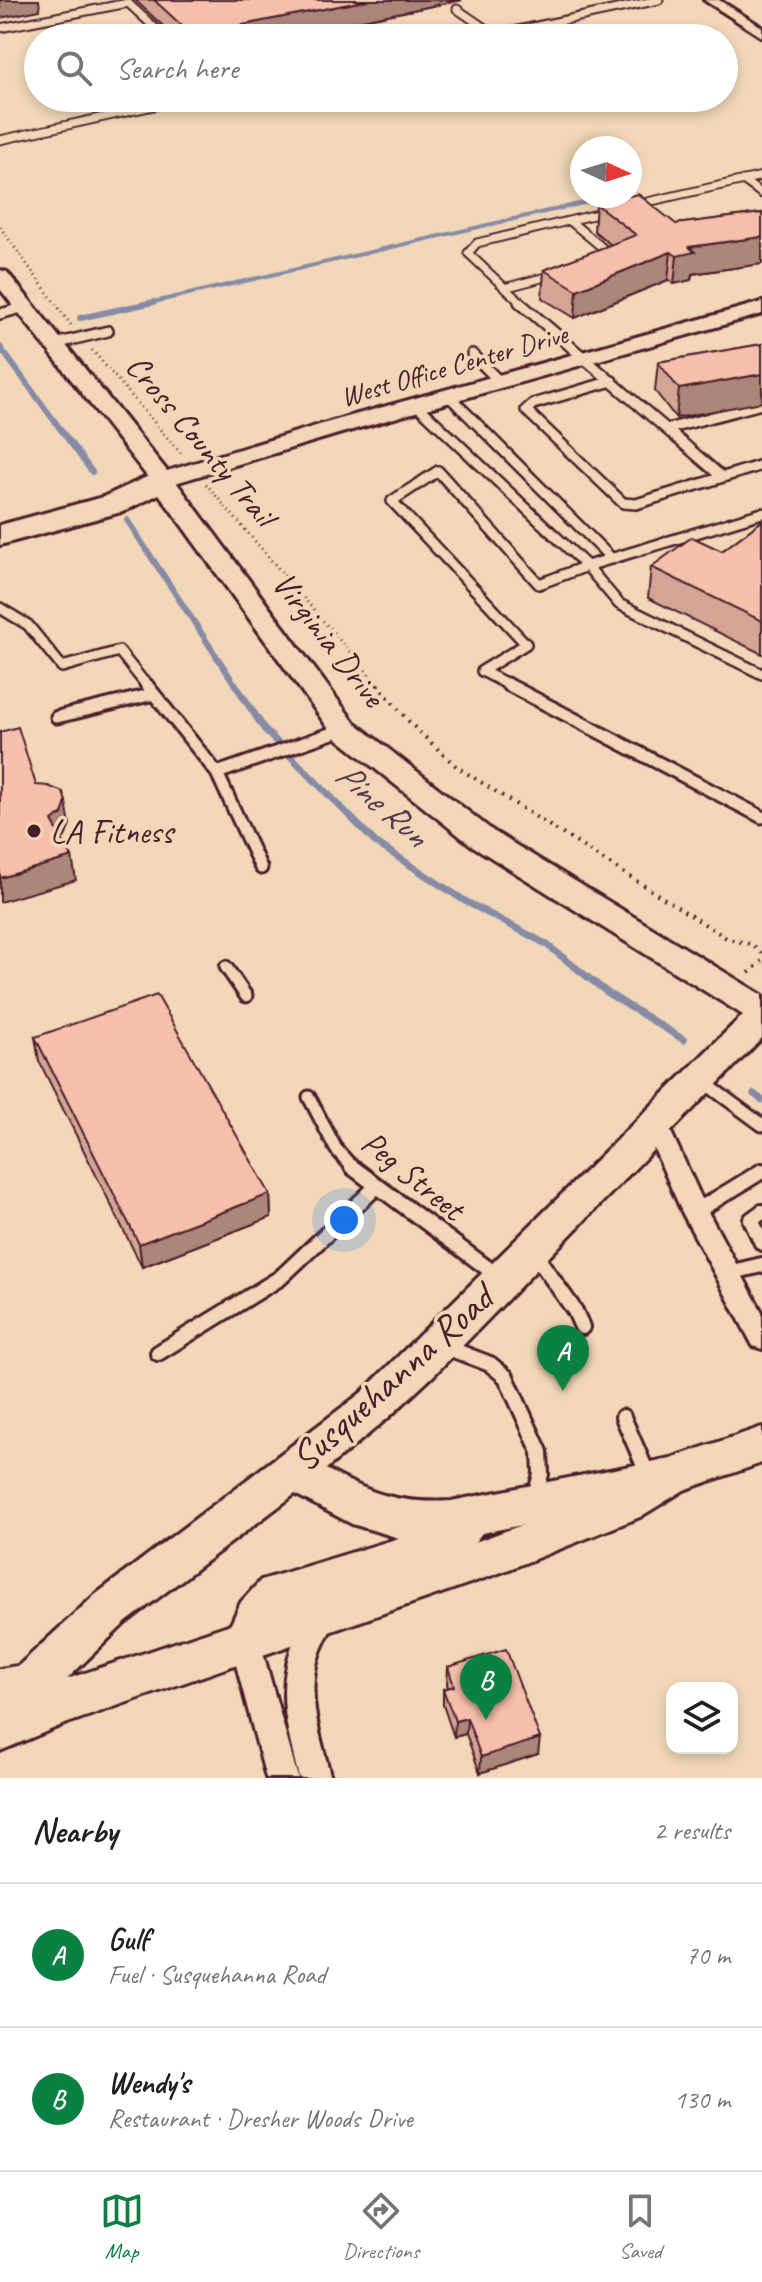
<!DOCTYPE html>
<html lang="en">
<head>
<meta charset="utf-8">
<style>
	body { margin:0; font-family:Caveat,sans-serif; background:#f6f6f6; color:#202124 }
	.controls { position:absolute; right:24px; bottom:24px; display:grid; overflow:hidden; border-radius:16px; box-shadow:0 4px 12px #0003 }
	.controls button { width:72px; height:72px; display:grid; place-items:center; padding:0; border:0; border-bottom:2px solid #e0e0e0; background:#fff; color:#202124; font:40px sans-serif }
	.compass { position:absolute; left:570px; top:136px; width:72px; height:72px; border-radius:50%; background:#fff; box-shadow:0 4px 12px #0003; rotate:94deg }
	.you { position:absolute; left:344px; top:1220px; width:28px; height:28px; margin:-20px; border:6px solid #fff; border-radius:50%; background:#1a73e8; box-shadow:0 0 0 12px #1a73e833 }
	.badge { display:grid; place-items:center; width:52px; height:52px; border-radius:50%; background:#0b8043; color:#fff; font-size:26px; font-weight:700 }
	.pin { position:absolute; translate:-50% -66px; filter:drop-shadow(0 2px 4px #0008) }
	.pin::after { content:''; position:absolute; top:42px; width:28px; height:24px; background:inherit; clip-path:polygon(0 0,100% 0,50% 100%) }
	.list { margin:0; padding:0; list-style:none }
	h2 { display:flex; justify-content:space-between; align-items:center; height:104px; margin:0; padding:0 32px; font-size:34px }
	h2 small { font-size:26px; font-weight:400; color:#757577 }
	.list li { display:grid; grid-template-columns:52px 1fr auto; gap:24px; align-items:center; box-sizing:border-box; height:144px; padding:0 32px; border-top:2px solid #e0e0e0 }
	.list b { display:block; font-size:30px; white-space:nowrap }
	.list p { margin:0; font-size:26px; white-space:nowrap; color:#757577 }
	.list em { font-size:26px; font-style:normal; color:#757577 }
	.icon { flex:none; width:44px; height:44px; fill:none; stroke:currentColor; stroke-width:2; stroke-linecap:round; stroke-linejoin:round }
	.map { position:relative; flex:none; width:762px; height:1778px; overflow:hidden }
	.search { position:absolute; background:#fff; box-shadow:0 4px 12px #0003; left:24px; right:24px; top:24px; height:88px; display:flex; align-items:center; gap:20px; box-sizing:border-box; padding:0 28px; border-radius:44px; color:#757577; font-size:30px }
	.sheet { height:392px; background:#fff }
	nav { display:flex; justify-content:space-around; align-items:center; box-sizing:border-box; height:112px; border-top:2px solid #e0e0e0; background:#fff; font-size:22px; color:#757577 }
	nav a { display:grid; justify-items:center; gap:4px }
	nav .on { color:#0b8043 }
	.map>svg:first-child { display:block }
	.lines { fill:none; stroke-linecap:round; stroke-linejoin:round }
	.stream-far2 { stroke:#868aa5; stroke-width:4 }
	.stream-far1 { stroke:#868aa5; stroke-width:6 }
	.stream { stroke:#868aa5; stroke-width:7 }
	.service-far3-casing { stroke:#4a1f2b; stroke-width:11 }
	.service-far2-casing { stroke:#4a1f2b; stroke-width:14 }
	.service-far1-casing { stroke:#4a1f2b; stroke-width:17 }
	.service-casing { stroke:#4a1f2b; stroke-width:20 }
	.minor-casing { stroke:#4a1f2b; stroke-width:6 }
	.tertiary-casing { stroke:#4a1f2b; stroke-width:6 }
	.secondary-casing { stroke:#4a1f2b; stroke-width:6 }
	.motorway-casing { stroke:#4a1f2b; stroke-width:6 }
	.path-far1 { stroke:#4a1f2b; stroke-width:3; stroke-dasharray:1 4; stroke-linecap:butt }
	.path { stroke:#4a1f2b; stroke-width:4; stroke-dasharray:2 6; stroke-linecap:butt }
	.service-far3 { stroke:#f1d7b8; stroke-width:7 }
	.service-far2 { stroke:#f1d7b8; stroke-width:9 }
	.service-far1 { stroke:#f1d7b8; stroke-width:11 }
	.service { stroke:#f1d7b8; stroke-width:14 }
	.minor { fill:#f1d7b8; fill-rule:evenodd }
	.tertiary { fill:#f1d7b8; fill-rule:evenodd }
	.secondary { fill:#f1d7b8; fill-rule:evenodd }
	.motorway { fill:#f1d7b8; fill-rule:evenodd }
	.wall { fill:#d4a494; stroke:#4a1f2b; stroke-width:2 }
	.shaded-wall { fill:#ac8678; stroke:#4a1f2b; stroke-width:2 }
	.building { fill:#f6bfac; stroke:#4a1f2b; stroke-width:2 }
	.poi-dot { fill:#4a1f2b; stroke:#f1d7b8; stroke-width:3 }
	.labels { text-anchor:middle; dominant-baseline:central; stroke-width:7; stroke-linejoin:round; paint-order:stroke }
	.far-street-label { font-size:28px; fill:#4a1f2b; stroke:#f1d7b8 }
	.street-label { font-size:34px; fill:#4a1f2b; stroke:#f1d7b8 }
	.poi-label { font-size:34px; fill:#4a1f2b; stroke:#f1d7b8; text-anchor:start }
	.water-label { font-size:36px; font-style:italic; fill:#593a4a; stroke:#f1d7b8 }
	.near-street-label { font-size:40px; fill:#4a1f2b; stroke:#f1d7b8 }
</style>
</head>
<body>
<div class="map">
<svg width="762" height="1778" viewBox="0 0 762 1778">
	<rect width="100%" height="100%" fill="#f1d7b8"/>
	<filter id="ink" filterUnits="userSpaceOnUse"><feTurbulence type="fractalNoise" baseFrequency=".0125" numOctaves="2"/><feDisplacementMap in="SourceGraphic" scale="16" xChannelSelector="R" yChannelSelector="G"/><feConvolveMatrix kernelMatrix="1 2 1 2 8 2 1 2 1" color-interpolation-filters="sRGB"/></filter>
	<g filter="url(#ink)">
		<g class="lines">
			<path class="stream-far2" d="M145 304 605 198"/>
			<path class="stream-far1" d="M80 318 154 302
				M0 347 92 472
				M127 520 236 686"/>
			<path class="stream" d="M235 684 265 730 375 842 465 901 546 944 609 994 684 1040
				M754 1094 762 1100"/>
			<defs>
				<path id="service-far3" d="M457 9 495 35
					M0 28 128 3 166 38
					M480 38 659 0
					M693 38 710 34
					M0 140 190 98
					M743 180 762 194
					M634 205 762 176
					M570 221 610 254 607 258
					M504 288 557 274
					M522 304 468 253 477 243 610 211"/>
				<path id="service-far2" d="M519 302 722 477
					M0 314 25 307
					M54 344 108 331
					M472 354 500 382
					M612 381 533 404 526 410 623 503 636 504 762 465
					M449 396 612 559
					M417 405 587 566 619 604 762 674
					M667 429 762 404
					M0 608 28 625 62 667 119 651 147 686
					M482 671 526 644 392 501 438 471 539 584 587 566 762 513
					M482 671 511 686"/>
				<path id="service-far1" d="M146 684 217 773 261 868
					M507 684 762 817
					M57 717 154 694
					M217 773 344 729
					M226 967 246 996
					M701 1080 762 1125
					M309 1097 336 1149 354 1169"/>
				<path id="service" d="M352 1167 498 1276
					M695 1212 762 1171
					M762 1212 751 1220 762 1243
					M534 1253 575 1311 582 1327
					M728 1273 762 1265
					M443 1346 490 1364 506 1377 540 1452 541 1474 535 1496
					M158 1353 280 1278 375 1188
					M623 1417 648 1475
					M0 1676 23 1672"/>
				<path id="minor" d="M704 0H719L762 27V37Z
					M656 1116 665 1119 707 1210 762 1312V1349L753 1346 682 1212 644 1126 647 1119Z
					M323 1601 334 1605 338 1615C332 1628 324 1641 319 1655 305 1695 321 1738 331 1778H299C286 1724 274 1687 297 1633 303 1619 309 1606 323 1601Z
					M245 1628 256 1632 260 1642 298 1778H266L230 1642 234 1632Z"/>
				<path id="tertiary" d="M0 270 7 272 167 471 329 422 762 302V314L345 432 162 487 154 485 0 289Z"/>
				<path id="secondary" d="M162 472 171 475 354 722 493 831 762 995V1038L434 1375 389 1417 326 1469C371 1494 399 1504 451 1501L671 1458 762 1427V1463L684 1490 640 1517 502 1572 62 1725 0 1751V1683L95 1595 361 1393 743 1015 471 845 334 736 149 480 153 475ZM295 1494 352 1524 399 1538 261 1580 241 1602 231 1624 67 1679 125 1623ZM522 1525 475 1542 482 1533Z"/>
				<path id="motorway" d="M162 470 173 473 178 480 173 487 125 511 0 545V525L103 497Z"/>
			</defs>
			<use href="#service-far3" class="service-far3-casing"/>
			<use href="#service-far2" class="service-far2-casing"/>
			<use href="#service-far1" class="service-far1-casing"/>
			<use href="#service" class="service-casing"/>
			<use href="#minor" class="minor-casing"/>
			<use href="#tertiary" class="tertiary-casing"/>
			<use href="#secondary" class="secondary-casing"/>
			<use href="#motorway" class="motorway-casing"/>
			<path class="path-far1" d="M0 227 71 325
				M92 350 183 456
				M206 484 379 686"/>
			<path class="path" d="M377 684 411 724 457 767 728 939 750 944 762 953
				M749 973 762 961"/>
			<use href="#service-far3" class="service-far3"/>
			<use href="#service-far2" class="service-far2"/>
			<use href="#service-far1" class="service-far1"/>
			<use href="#service" class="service"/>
			<use href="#minor" class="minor"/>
			<use href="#tertiary" class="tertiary"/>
			<use href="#secondary" class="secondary"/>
			<use href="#motorway" class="motorway"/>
		</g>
		<path class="wall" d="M135 0H462L273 38H176Z
			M596 204 676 224 762 213V264L692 274 691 280 674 284 668 280 575 318 542 298 544 270 611 245 594 231Z
			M762 344 676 418 655 391 658 362Z
			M762 521V654L648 598 651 567 722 551Z
			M35 1037 270 1194 271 1217 142 1267 39 1061Z
			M448 1667 538 1754 480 1773 466 1734 454 1737 443 1705V1689L448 1688 447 1684Z"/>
		<path class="shaded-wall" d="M0 0H39L40 10 0 18Z
			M369 0H462L273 38H192V35Z
			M762 237V264L692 274 691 280 674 284 677 256 689 247Z
			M671 252 668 280 575 318 577 290Z
			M762 374V402L676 418 679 389Z
			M66 802 70 825 65 837 55 844 52 821Z
			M72 857 76 880 0 902V878Z
			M270 1194 271 1217 142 1267 139 1244Z
			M467 1718 466 1734 454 1737 455 1721Z
			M540 1738 538 1754 480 1773 481 1757Z"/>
		<path class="building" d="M154 0H369L192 35Z
			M638 194 676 224 762 213V237L689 247 695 252 677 256 671 252 577 290 544 270 636 235 596 204Z
			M762 344V374L679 389 658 362Z
			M762 521V621L651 567 692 537 722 551Z
			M18 727 36 785 48 786 63 792 66 802 62 814 52 821 72 857 0 878V732Z
			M157 995 270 1194 139 1244 35 1037Z
			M506 1649 540 1738 481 1757 467 1718 455 1721 443 1689 454 1686 448 1667Z"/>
	</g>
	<circle class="poi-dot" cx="34" cy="831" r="8"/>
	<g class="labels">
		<g class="far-street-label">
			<text transform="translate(454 365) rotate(-16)">West Office Center Drive</text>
		</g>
		<g class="street-label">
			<text transform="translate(201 440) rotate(50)">Cross County Trail</text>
			<text transform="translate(329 639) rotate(52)">Virginia Drive</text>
			<text transform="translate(413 1175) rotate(39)">Peg Street</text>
		</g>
		<g class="poi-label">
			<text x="50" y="831">LA Fitness</text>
		</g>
		<g class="water-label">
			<text transform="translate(382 804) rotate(41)">Pine Run</text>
		</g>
		<g class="near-street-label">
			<text transform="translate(392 1378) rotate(-42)">Susquehanna Road</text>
		</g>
	</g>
</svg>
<div class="controls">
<button><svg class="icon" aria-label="layers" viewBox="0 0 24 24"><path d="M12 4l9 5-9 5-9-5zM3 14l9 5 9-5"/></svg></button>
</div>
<svg class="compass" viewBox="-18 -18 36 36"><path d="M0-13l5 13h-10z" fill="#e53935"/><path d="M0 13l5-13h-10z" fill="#757577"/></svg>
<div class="you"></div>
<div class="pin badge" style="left:563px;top:1391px">A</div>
<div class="pin badge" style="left:486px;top:1720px">B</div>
<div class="search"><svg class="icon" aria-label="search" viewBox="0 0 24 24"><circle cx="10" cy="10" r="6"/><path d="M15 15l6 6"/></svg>Search here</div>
</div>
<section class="sheet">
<h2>Nearby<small>2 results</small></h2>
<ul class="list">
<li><span class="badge">A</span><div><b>Gulf</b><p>Fuel · Susquehanna Road</p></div><em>70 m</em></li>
<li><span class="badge">B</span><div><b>Wendy's</b><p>Restaurant · Dresher Woods Drive</p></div><em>130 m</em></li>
</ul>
</section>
<nav>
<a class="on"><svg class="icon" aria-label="map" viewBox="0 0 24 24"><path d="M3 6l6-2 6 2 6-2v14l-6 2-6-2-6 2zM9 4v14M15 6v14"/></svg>Map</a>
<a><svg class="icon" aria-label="directions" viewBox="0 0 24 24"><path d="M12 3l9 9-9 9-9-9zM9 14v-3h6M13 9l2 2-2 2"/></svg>Directions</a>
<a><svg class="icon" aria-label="saved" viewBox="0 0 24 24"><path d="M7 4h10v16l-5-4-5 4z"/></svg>Saved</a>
</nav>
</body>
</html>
